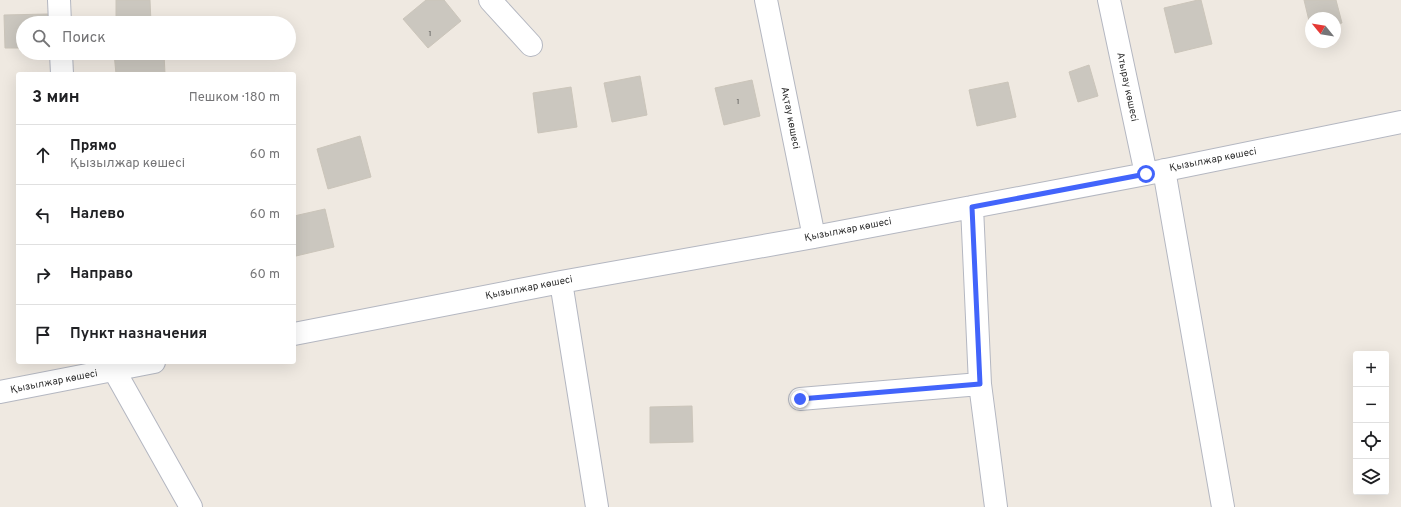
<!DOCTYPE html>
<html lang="ru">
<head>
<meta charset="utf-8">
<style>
	body { margin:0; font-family:Overpass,sans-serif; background:#f2f2f2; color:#202124 }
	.controls { position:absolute; right:12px; bottom:12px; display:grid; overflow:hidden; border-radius:4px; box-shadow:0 4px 16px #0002 }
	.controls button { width:36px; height:36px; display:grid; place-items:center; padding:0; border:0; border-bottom:1px solid #e0e0e0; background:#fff; color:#202124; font:20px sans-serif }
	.compass { position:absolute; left:1305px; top:12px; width:36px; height:36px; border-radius:50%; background:#fff; box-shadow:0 4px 16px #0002; rotate:300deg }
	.stop { position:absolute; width:12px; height:12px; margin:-9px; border:3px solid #4264fb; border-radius:50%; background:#fff }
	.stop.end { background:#4264fb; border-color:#fff; box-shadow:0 1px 4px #0008 }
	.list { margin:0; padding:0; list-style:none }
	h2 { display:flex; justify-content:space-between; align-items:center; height:52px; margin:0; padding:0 16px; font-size:17px }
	h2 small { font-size:13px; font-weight:400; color:#757577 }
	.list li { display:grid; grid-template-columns:26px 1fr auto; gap:12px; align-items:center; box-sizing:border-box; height:60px; padding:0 16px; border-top:1px solid #e0e0e0 }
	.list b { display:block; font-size:15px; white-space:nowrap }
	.list p { margin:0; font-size:13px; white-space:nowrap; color:#757577 }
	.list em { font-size:13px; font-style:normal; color:#757577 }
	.icon { flex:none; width:22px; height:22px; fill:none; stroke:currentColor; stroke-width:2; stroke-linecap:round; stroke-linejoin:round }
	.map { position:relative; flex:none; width:1401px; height:507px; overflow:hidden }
	.search { position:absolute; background:#fff; box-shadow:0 4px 16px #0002; left:16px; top:16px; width:280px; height:44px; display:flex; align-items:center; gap:10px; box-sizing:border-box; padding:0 14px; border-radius:22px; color:#757577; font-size:15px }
	.panel { position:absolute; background:#fff; box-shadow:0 4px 16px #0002; left:16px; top:72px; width:280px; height:292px; border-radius:4px }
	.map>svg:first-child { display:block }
	.building { fill:#cbc7bf; stroke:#cbc5ba }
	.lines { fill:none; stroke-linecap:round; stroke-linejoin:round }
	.minor-casing { stroke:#b4b7c1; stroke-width:24 }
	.minor { stroke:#fff; stroke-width:22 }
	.route { stroke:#4264fb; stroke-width:5 }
	.labels { text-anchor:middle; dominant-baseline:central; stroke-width:3; stroke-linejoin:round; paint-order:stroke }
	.number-label { font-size:8px; fill:#555452 }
	.street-label { font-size:10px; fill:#2e2e2e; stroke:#fff }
</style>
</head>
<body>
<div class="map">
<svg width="1401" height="507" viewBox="0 0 1401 507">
	<rect width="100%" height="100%" fill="#efe9e1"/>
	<path class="building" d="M116 0H150L151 23H116Z
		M426 0H444L461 21 428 48 403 19Z
		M1198 0H1201L1212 44 1175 53 1164 8Z
		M1304 0H1336L1342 23 1335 24V18H1311V29Z
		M48 14V23H23V48H5L4 15Z
		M114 53H164L165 74H116Z
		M1089 65 1098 96 1078 102 1069 72Z
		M640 76 647 115 612 122 604 83Z
		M752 80 760 116 724 125 715 88Z
		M1008 82 1016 117 977 126 969 90Z
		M571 87 577 127 538 133 533 93Z
		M360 136 371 177 328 189 317 149Z
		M325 209 334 247 296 256 294 246V216Z
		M692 406 693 442 650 443V407Z"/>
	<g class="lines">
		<defs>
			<path id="minor" d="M59 0 60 23
				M490 0 531 45
				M766 0 814 237
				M1109 0 1146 174
				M61 53 62 74
				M1164 170 1223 507
				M972 207 980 384 996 507
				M561 282 597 507
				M294 334 561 282 814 237 1146 174 1401 122
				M114 370 191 507
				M0 392 154 362
				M800 399 980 384"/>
		</defs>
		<use href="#minor" class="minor-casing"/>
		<use href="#minor" class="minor"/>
	</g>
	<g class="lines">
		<path class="route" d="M800 399 980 384 972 207 1146 174"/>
	</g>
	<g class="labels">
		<g class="number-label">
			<text x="430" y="34">1</text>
			<text x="738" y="102">1</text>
		</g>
		<g class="street-label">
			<text transform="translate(1127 87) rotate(78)">Атырау көшесі</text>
			<text transform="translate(790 118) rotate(79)">Ақтау көшесі</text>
			<text transform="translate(1213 160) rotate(-11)">Қызылжар көшесі</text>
			<text transform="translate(848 230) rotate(-11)">Қызылжар көшесі</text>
			<text transform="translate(529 288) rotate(-11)">Қызылжар көшесі</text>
			<text transform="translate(54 382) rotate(-11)">Қызылжар көшесі</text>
		</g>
	</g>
</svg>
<div class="controls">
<button>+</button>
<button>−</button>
<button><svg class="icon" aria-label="locate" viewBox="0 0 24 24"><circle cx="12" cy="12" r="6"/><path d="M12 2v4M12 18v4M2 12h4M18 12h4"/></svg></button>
<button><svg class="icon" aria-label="layers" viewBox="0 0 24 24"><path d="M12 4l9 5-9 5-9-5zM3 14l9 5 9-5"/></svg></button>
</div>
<svg class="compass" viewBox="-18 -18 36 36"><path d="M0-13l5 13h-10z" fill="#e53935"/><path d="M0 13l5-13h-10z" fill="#757577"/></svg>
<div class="stop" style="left:1146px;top:174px"></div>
<div class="stop end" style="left:800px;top:399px"></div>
<div class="search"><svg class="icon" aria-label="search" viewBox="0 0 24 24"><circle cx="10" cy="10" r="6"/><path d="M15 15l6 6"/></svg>Поиск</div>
<section class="panel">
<h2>3 мин<small>Пешком · 180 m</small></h2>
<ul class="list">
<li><svg class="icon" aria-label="ahead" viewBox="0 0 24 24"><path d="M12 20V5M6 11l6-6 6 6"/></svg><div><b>Прямо</b><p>Қызылжар көшесі</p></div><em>60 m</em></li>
<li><svg class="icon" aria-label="left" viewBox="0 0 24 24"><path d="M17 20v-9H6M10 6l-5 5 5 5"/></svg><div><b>Налево</b></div><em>60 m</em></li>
<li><svg class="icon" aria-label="right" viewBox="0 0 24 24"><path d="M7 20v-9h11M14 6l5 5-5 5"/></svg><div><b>Направо</b></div><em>60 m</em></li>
<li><svg class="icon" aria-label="arrive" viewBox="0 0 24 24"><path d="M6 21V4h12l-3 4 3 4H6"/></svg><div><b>Пункт назначения</b></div></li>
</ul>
</section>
</div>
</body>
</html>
